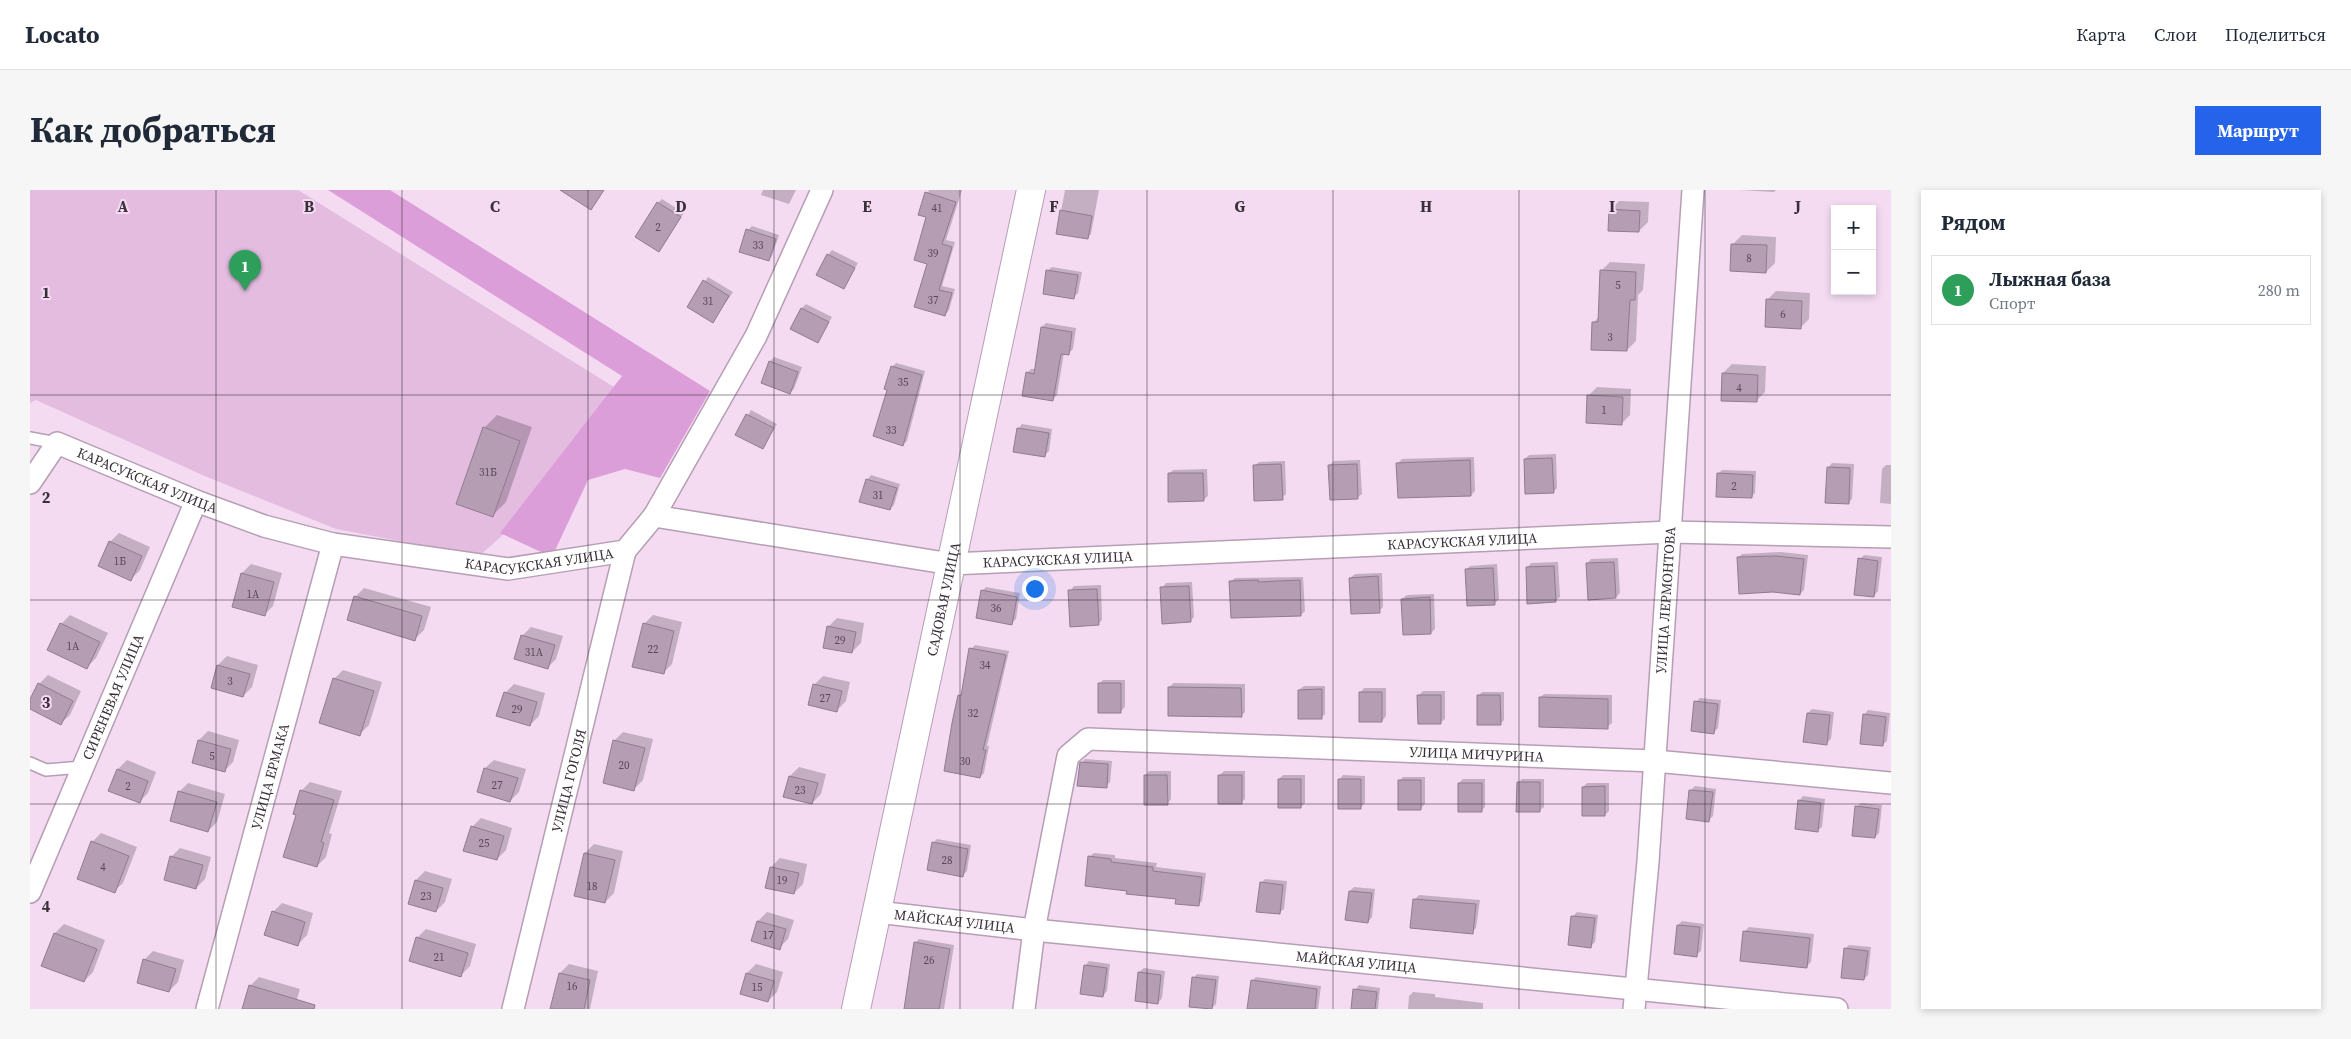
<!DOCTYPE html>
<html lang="ru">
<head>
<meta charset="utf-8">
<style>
	body { margin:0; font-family:"Source Serif 4",serif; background:#f6f6f7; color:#1f2937 }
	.controls { position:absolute; right:15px; top:15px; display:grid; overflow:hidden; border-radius:0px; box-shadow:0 2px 8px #0003 }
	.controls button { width:45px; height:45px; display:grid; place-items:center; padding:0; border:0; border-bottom:1px solid #e0e1e3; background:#fff; color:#1f2937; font:25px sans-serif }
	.you { position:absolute; left:1004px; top:398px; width:18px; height:18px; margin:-12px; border:4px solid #fff; border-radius:50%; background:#1a73e8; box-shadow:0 0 0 8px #1a73e833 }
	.badge { display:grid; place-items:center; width:32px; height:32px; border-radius:50%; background:#2563eb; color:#fff; font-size:16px; font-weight:700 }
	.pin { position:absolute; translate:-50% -41px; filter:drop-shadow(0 1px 2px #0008) }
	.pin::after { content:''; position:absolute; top:26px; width:18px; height:15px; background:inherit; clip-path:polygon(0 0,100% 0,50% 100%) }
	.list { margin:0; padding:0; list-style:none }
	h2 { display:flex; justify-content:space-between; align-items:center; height:65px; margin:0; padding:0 20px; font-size:21px }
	h2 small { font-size:16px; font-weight:400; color:#747a83 }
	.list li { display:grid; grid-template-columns:32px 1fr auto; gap:15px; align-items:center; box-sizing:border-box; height:70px; margin:0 10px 10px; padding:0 10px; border:1px solid #e0e1e3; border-radius:0px }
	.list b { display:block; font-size:19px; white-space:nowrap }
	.list p { margin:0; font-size:16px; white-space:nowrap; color:#747a83 }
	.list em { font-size:16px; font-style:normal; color:#747a83 }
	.map { position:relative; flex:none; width:1861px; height:819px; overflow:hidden; border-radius:0px }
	header { display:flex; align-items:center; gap:30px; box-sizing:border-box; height:70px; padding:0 25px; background:#fff; border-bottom:1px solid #e0e1e3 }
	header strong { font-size:24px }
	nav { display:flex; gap:28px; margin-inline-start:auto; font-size:18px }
	.intro { display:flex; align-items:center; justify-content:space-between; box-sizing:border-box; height:120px; padding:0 30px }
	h1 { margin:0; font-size:35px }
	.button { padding:12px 22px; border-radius:0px; background:#2563eb; color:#fff; font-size:18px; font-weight:700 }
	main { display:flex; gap:30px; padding:0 30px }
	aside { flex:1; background:#fff; border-radius:0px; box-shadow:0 2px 8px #0003 }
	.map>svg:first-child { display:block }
	.green { fill:#e3bce0 }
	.forest { fill:#dc9ed8 }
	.shadow { fill:#0003 }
	.building { fill:#b59db3; stroke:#927b90 }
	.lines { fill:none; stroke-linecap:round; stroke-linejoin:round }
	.lane-casing { stroke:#b69eb4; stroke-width:14 }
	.street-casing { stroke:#b69eb4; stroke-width:24 }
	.secondary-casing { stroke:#b69eb4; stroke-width:30 }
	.lane { stroke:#fff; stroke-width:11 }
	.street { stroke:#fff; stroke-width:21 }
	.secondary { stroke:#fff; stroke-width:28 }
	.grid { fill:none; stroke:#392f38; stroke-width:1; stroke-opacity:0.55 }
	.labels { text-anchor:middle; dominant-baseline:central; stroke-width:4; stroke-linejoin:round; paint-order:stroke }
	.number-label { font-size:11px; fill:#584a57 }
	.street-label { font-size:14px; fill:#392f38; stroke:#f4dbf2 }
	.grid-label { font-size:16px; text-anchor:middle; font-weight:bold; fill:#392f38; stroke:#f4dbf2; stroke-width:4; stroke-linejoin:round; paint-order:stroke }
</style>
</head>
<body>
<header>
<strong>Locato</strong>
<nav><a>Карта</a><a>Слои</a><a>Поделиться</a></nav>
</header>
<div class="intro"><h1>Как добраться</h1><a class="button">Маршрут</a></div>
<main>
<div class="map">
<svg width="1861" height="819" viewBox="0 0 1861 819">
	<rect width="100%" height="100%" fill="#f4dbf2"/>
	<path class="green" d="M0 0H268L592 202 491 329 449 366 306 339 177 287 6 210 0 213Z"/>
	<path class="forest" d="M298 0H360L680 201 630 288 595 279 558 290 522 367 470 343 592 186Z"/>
	<path class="shadow" d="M733 0H766L759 14 731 5Z
		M899 0H932L916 50 925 52 912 96 925 99 919 120 915 125 898 73V27L890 24Z
		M1035 0H1069L1061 44 1057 48 1027 43Z
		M1710 0H1746L1744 2Z
		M632 9 654 23 629 60 628 13Z
		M1589 11 1619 12 1618 32 1609 41 1580 20Z
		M722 36 749 45 742 66 738 70 718 40Z
		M1712 45 1746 47 1745 73 1736 82 1703 54Z
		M802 60 828 73 814 97 798 65Z
		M1580 72 1615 74 1613 100 1608 105 1606 151 1597 160 1564 132 1569 127 1571 81Z
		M1022 77 1052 82 1048 103 1044 107 1017 81Z
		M678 87 703 102 683 131 658 116Z
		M1746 101 1780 103 1779 129 1770 138 1737 110Z
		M776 114 802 127 788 152 772 118Z
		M1016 133 1046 138 1043 159 1038 164 1034 163 1027 205 1023 209 997 183 1001 179H1005L1012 137Z
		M744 167 772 177 764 199 760 203 740 172Z
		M866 173 895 181 877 251 873 255 859 199 862 177Z
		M1702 174 1736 176 1735 202 1726 211 1693 183Z
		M1567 197 1601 199 1600 225 1591 234 1558 206Z
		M721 220 747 234 732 258 707 244Z
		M467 225 502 237 476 312 463 325 454 238Z
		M992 234 1022 239 1019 261 1015 265 988 239Z
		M1526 264 1527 298 1523 302 1495 269 1499 265Z
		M1444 267 1445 301 1441 305 1368 273 1372 269Z
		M1330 270 1332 304 1327 308 1300 275 1304 271Z
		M1255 271 1256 304 1252 308 1224 276 1229 272Z
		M1802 273 1824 274 1822 309 1818 313 1798 278Z
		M1856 275H1861V314L1850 313 1852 279Z
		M1177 279 1178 306 1173 310 1139 284 1143 280Z
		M1692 280 1726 281 1725 303 1721 307 1688 284Z
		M841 285 870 294 864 315 860 319 837 290Z
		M89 343 120 357 110 380 101 389 80 352Z
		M1751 362 1778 365 1774 400 1770 404 1708 368 1712 364Z
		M1834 365 1852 367 1848 401 1844 406 1830 369Z
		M1588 368 1590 403 1586 407 1557 374 1561 369Z
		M1528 372 1530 407 1525 411 1497 378 1501 373Z
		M221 374 252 383 243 416 234 425 203 416 212 383Z
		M1467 374 1469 409 1465 413 1436 380 1440 376Z
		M1352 383 1353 417 1349 421 1320 388 1325 384Z
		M1273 387 1275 421 1271 425 1200 392 1205 388Z
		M1162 392 1164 427 1160 431 1132 398 1136 393Z
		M1071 395 1072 430 1068 434 1040 401 1044 396Z
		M956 397 990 403 986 429 982 433 952 401Z
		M334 398 401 417 394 440 385 449 325 407Z
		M1404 404 1405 439 1401 443 1372 409 1377 405Z
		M40 425 78 443 66 468 57 477 31 434Z
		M623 425 652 432 642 474 633 483 614 434Z
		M807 428 834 433 831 453 822 462 798 437Z
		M501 437 533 446 526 469 517 478 492 446Z
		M945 455 979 461 957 556H959L954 583 950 587 929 506 933 502 941 459Z
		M197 466 228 475 222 497 213 506 182 497 188 475Z
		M313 480 352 492 339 535 330 544 304 489Z
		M18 485 51 501 40 525 31 533 0 518V511L9 494Z
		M793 486 820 492 816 511 807 520 784 495Z
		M1073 490H1095V517L1091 521 1069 494Z
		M1144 493 1215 494V522L1211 526 1139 497Z
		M484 494 515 503 509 526 500 535 475 503Z
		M1274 496H1295V524L1291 528 1269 500Z
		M1334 498H1356V526L1352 531 1330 503Z
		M1393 501H1415V529L1410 533 1389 505Z
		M1452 502H1474V530L1470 534 1448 506Z
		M1514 504 1582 505V533L1577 537 1510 508Z
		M1670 508 1691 510 1688 538 1684 542 1666 512Z
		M1782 519 1804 522 1801 549 1796 554 1778 523Z
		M1838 520 1860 523 1857 551 1852 555 1834 525Z
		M178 541 209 550 203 572 194 581 169 550Z
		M593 542 623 549 613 590 604 599 584 551Z
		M1055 569 1082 571 1080 592 1076 596 1051 573Z
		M97 570 126 582 118 603 109 612 88 579Z
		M464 570 496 579 489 602 480 611 455 578Z
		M769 577 796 584 791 604 782 613 760 586Z
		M1119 581H1141V609L1137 614 1115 586Z
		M1194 581H1215V609L1211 613 1190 585Z
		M1253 585H1275V613L1271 617 1249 589Z
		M1313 585 1335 586V613L1331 617 1309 590Z
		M1373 587H1395V614L1391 618 1369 591Z
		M1433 589H1455V617L1451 621 1429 593Z
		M1492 589H1514V617L1509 621 1488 593Z
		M280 592 312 601 299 643 302 644 296 667 287 676 267 624 271 601Z
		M158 593 195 604 187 632 178 641 149 602Z
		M1557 593H1579V621L1575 625 1553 597Z
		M1665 596 1686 599 1683 626 1679 630 1657 628 1661 600Z
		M1773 606 1795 609 1792 637 1787 641 1769 611Z
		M1831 613 1852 615 1849 643 1845 647 1826 617Z
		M451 628 482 638 476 660 467 669 442 637Z
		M71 643 107 657 93 693 84 701 62 652Z
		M907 649 941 655 937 681 932 686 903 653Z
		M564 654 593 661 584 703 575 712 555 663Z
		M150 658 181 667 175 689 166 698 141 667Z
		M1064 663 1085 665V668L1127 673 1126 677 1176 683 1172 711 1168 715 1147 708 1098 700 1059 667Z
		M750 668 777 674 773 694 764 703 741 677Z
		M395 681 422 689 415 712 406 721 386 690Z
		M1235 689 1257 691 1254 719 1249 723 1231 693Z
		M1324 697 1345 699 1342 727 1338 732 1320 701Z
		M1389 705 1450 710 1446 738 1442 742 1381 737 1385 709Z
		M252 713 283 723 277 745 268 754 243 722Z
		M737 722 764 730 758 749 749 758 722 750 728 731Z
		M1547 722 1568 725 1565 752 1561 756 1543 726Z
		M1652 731 1674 734 1671 761 1666 765 1648 735Z
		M34 734 75 750 63 782 54 791 13 775 25 743Z
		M1719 737 1784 744 1781 772 1777 776 1714 742Z
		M396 739 446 754 440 776 431 785 387 748Z
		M889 749 924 755 914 819H875L885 753Z
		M1819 755 1841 757 1838 785 1834 789 1815 759Z
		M123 761 154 770 148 792 139 801 114 770Z
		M1059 771 1080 774 1077 801 1073 806 1055 776Z
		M539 774 568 781 560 819H522L530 783Z
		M726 774 753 782 747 802 738 811 717 783Z
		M1114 778 1135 781 1132 808 1128 813 1109 782Z
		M1167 784 1189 786 1186 814 1182 818 1163 788Z
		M229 787 270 799 264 819H213L220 796Z
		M1226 787 1291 796 1288 819H1221L1222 791Z
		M1329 795 1350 798 1348 819H1322L1325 800Z
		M1383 802 1405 804V807L1453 813V819H1378L1379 806Z"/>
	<path class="building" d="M530 0H574L561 20Z
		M895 2 926 12 912 54 922 57 909 100 922 103 915 126 884 117 897 74 884 70 896 27 888 25Z
		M627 12 651 27 629 62 605 47Z
		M1579 19 1610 21 1609 42 1578 41Z
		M1030 20 1062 26 1058 49 1026 44Z
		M716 39 746 49 739 71 709 62Z
		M1701 54 1737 55 1736 83 1700 81Z
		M797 64 825 78 814 99 786 85Z
		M1016 80 1048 85 1044 109 1013 104Z
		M1570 80 1606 82 1605 110H1600L1597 161 1561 160 1562 132H1568Z
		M673 90 699 106 683 133 657 117Z
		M1736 109 1772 111 1771 139 1735 137Z
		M771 118 799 132 788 153 760 139Z
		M1011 137 1042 142 1039 165 1031 164 1023 211 992 206 996 182 1004 184Z
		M739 171 768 182 760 204 731 193Z
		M861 176 892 185 873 256 843 246 857 200 854 199Z
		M1692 183 1728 185 1727 212 1691 211Z
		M1557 205 1593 207 1592 235 1556 233Z
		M716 224 744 238 733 259 705 245Z
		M453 237 490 251 463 327 426 314Z
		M987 238 1019 243 1015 267 983 262Z
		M1522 268 1524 303 1495 304 1494 269Z
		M1440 270 1441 306 1368 308 1366 273Z
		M1251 274 1253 310 1224 311 1223 275Z
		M1327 274 1328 309 1300 310 1298 275Z
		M1797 277 1820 278 1819 314 1795 313Z
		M1138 283H1173L1174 311 1138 312Z
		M1687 283 1723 285 1722 308 1686 307Z
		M836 289 867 298 860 320 829 312Z
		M79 351 112 366 101 391 68 376Z
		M1746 366 1774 369 1770 405 1743 402 1709 404 1707 367Z
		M1828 368 1848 371 1844 407 1824 405Z
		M1584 372 1586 408 1558 410 1556 373Z
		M1524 376 1526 412 1497 414 1496 377Z
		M1463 378 1465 415 1437 416 1435 379Z
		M211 383 244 392 235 426 202 417Z
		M1348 386 1350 423 1321 424 1319 388Z
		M1228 390V392L1270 390 1271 426 1201 428 1199 391Z
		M1159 396 1161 432 1132 434 1130 397Z
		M1067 399 1069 435 1040 437 1038 400Z
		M951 400 987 407 982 435 946 428Z
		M324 406 392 426 385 451 317 430Z
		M1400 407 1401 444 1373 445 1371 409Z
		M30 433 70 452 57 479 17 460Z
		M613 433 644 441 634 484 602 477Z
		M797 436 826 442 822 463 793 458Z
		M491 445 525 455 518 479 484 469Z
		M939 458 976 465 953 560H956L950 588 914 581 922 533 928 505 931 506Z
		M187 475 220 484 213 507 181 498Z
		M303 488 344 501 330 546 289 533Z
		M8 493 43 511 31 535 0 519V509Z
		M1068 493H1091V523H1068Z
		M783 494 812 501 807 522 778 515Z
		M1138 497 1211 498 1212 527 1138 526Z
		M1292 499V529H1268V500Z
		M474 502 507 512 500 536 466 526Z
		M1329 502H1352V532H1329Z
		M1387 505H1411V534H1388Z
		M1447 505H1470L1471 535H1447Z
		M1509 507 1578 509V539L1509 537Z
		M1664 511 1688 514 1684 544 1661 541Z
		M1777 523 1800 525 1797 555 1773 552Z
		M1833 524 1856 527 1853 556 1830 554Z
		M168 550 201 559 195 582 162 573Z
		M583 550 615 558 604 601 573 593Z
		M1050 572 1078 574 1077 598 1047 596Z
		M454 578 488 588 480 612 447 602Z
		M87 579 118 591 110 613 78 601Z
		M1114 585H1137L1138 615H1114Z
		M1188 585H1212V614H1188Z
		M759 586 788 593 782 614 753 607Z
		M1248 589H1271V618H1248Z
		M1308 589H1331V619H1308Z
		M1368 590H1391V620H1368Z
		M1487 592H1510V622H1486Z
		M1428 593H1452V622H1428Z
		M1575 596V626H1552V597Z
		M270 600 304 610 291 652 294 653 287 677 253 667 266 625 263 624Z
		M1659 600 1683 602 1679 632 1656 629Z
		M148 601 187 612 178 642 140 631Z
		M1768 610 1791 613 1788 642 1765 639Z
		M1825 616 1849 619 1845 648 1822 646Z
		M441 636 474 646 467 670 433 661Z
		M61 651 99 666 85 703 47 689Z
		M902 652 938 659 933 687 897 680Z
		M554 663 585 670 575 713 544 706Z
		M140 666 173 675 166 699 134 690Z
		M1058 666 1081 669V672L1123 677V681L1172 687 1169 716 1145 714 1146 709 1096 704 1097 701 1055 696Z
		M740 677 769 683 764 704 735 698Z
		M385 690 413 698 406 722 378 714Z
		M1230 692 1253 695 1250 724 1226 722Z
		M1319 701 1342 703 1338 733 1315 730Z
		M1383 709 1446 714 1443 744 1380 738Z
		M242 721 275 732 268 756 234 745Z
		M1541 726 1565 728 1561 758 1538 755Z
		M727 731 756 739 750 760 721 751Z
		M1647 735 1670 737 1667 767 1644 764Z
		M1713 741 1780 748 1777 778 1710 771Z
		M24 743 67 759 54 792 11 776Z
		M386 747 438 763 431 787 379 771Z
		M884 752 920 759 909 819H874Z
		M1814 758 1838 761 1834 790 1811 788Z
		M113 769 146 779 139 802 107 793Z
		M1054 775 1077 778 1073 807 1050 804Z
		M1108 782 1131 785 1128 814 1105 811Z
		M529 783 560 790 554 819H520Z
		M716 783 744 791 738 812 710 804Z
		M1162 787 1186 790 1182 819 1159 817Z
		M1221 790 1287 799 1285 819H1217Z
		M219 795 285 815 284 819H212Z
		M1323 799 1347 802 1345 819H1321Z"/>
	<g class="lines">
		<defs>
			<path id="lane" d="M0 248 27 253
				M0 573 16 580 52 577"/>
			<g id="street">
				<path id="s1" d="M0 293 27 253 166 311 234 336 303 354 478 379 595 361 624 326 921 374 1640 342 1861 347"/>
				<path d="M624 326 726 146 792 0"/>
				<path id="s2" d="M0 702 166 311"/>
				<path id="s3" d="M847 722 1004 740 1807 819"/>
				<path id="s4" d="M177 819 303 354"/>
				<path id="s5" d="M483 819 595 361"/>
				<path id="s6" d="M994 819 1004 740 1038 566 1058 549 1625 571 1861 593"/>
				<path id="s7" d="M1604 819 1618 672 1663 0"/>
			</g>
			<g id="secondary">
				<path id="s8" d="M826 819 1001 0"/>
			</g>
		</defs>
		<use href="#lane" class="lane-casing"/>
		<use href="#street" class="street-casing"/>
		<use href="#secondary" class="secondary-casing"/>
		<use href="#lane" class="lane"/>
		<use href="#street" class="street"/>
		<use href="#secondary" class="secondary"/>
	</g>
	<path class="grid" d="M186 0V819M372 0V819M558 0V819M744 0V819M930 0V819M1117 0V819M1303 0V819M1489 0V819M1675 0V819M0 205H1861M0 410H1861M0 614H1861"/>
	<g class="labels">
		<g class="number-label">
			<text x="907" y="18">41</text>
			<text x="628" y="37">2</text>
			<text x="728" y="55">33</text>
			<text x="903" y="63">39</text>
			<text x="1719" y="68">8</text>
			<text x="1588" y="95">5</text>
			<text x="903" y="110">37</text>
			<text x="678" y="111">31</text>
			<text x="1753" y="124">6</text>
			<text x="1580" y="147">3</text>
			<text x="873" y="192">35</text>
			<text x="1709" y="198">4</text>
			<text x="1574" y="220">1</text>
			<text x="861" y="240">33</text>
			<text x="458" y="282">31Б</text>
			<text x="1704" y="296">2</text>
			<text x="848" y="305">31</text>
			<text x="90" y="371">1Б</text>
			<text x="223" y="404">1А</text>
			<text x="966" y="418">36</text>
			<text x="810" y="450">29</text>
			<text x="43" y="456">1А</text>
			<text x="623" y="459">22</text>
			<text x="504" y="462">31А</text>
			<text x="955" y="475">34</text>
			<text x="200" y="491">3</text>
			<text x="795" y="508">27</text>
			<text x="487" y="519">29</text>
			<text x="943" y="523">32</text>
			<text x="182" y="566">5</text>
			<text x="935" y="571">30</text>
			<text x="594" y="575">20</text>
			<text x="467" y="595">27</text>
			<text x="98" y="596">2</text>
			<text x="770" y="600">23</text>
			<text x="454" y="653">25</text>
			<text x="917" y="670">28</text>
			<text x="73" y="677">4</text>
			<text x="752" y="690">19</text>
			<text x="562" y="696">18</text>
			<text x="396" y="706">23</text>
			<text x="738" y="745">17</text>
			<text x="409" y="767">21</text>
			<text x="899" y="770">26</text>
			<text x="542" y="796">16</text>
			<text x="727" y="797">15</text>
		</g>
		<g class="street-label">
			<text stroke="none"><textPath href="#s1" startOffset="146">КАРАСУКСКАЯ УЛИЦА</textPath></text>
			<text stroke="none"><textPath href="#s1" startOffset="1496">КАРАСУКСКАЯ УЛИЦА</textPath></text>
			<text stroke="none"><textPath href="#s1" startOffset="551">КАРАСУКСКАЯ УЛИЦА</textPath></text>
			<text stroke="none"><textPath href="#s1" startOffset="1091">КАРАСУКСКАЯ УЛИЦА</textPath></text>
			<text stroke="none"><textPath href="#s8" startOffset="419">САДОВАЯ УЛИЦА</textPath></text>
			<text stroke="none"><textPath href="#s7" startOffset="410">УЛИЦА ЛЕРМОНТОВА</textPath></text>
			<text stroke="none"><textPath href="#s2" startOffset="212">СИРЕНЕВАЯ УЛИЦА</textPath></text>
			<text stroke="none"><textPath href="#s6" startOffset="672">УЛИЦА МИЧУРИНА</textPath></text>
			<text stroke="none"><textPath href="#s4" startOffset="241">УЛИЦА ЕРМАКА</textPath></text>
			<text stroke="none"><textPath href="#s5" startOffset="235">УЛИЦА ГОГОЛЯ</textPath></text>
			<text stroke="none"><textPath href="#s3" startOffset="78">МАЙСКАЯ УЛИЦА</textPath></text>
			<text stroke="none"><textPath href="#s3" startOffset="482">МАЙСКАЯ УЛИЦА</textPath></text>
		</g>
	</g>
	<g class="grid-label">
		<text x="93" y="22">A</text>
		<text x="279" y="22">B</text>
		<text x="465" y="22">C</text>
		<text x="651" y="22">D</text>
		<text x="837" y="22">E</text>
		<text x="1024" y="22">F</text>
		<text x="1210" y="22">G</text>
		<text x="1396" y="22">H</text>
		<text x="1582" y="22">I</text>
		<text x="1768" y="22">J</text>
		<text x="16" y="108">1</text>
		<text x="16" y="313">2</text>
		<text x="16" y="518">3</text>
		<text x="16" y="722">4</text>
	</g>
</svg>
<div class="controls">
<button>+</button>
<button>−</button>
</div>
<div class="you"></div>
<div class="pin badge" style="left:215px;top:101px;background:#2e9e5b">1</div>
</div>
<aside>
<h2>Рядом<small></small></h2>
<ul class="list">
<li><span class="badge" style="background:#2e9e5b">1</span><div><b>Лыжная база</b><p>Спорт</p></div><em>280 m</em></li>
</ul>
</aside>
</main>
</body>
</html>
